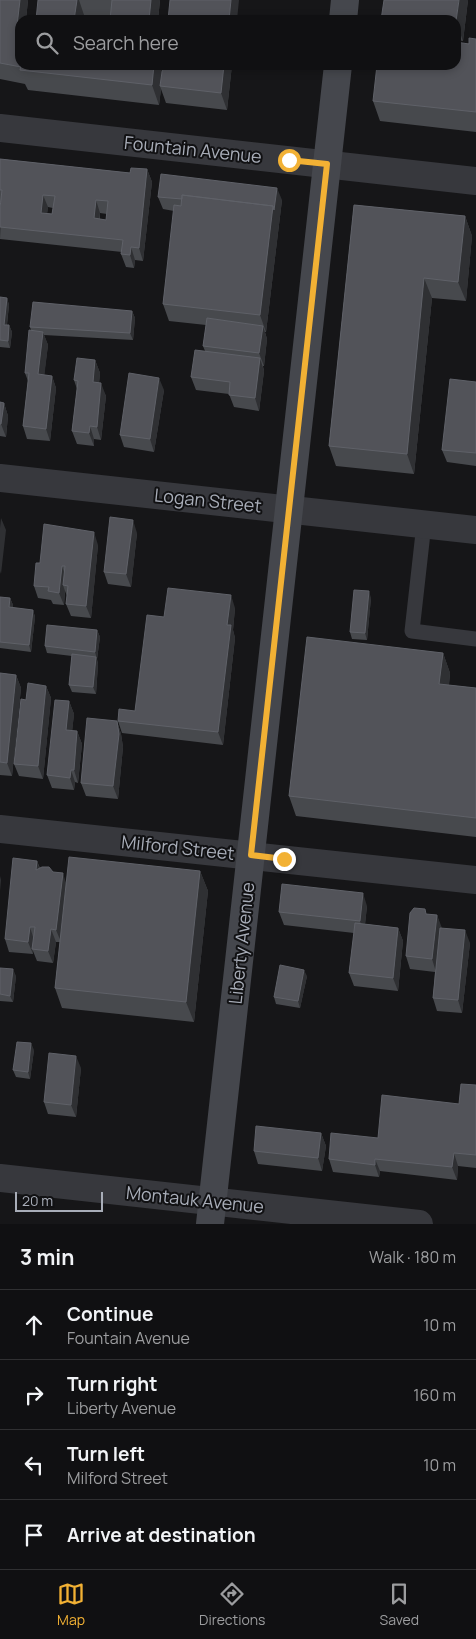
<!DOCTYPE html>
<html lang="en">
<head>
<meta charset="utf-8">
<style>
	body { margin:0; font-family:Manrope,sans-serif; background:#1e1e20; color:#f1f3f6 }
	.scale { position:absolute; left:15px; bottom:12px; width:88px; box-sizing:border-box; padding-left:5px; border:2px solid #a8adb8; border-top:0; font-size:14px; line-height:18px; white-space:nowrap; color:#a8adb8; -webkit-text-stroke:4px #111113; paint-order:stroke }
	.stop { position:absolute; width:15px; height:15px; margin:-11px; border:4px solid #f2b134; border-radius:50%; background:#fff }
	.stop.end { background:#f2b134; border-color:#fff; box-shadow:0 1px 5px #0008 }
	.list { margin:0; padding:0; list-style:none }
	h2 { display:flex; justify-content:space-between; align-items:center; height:65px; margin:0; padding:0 20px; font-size:21px }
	h2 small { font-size:16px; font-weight:400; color:#9c9d9f }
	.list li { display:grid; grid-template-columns:32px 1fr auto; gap:15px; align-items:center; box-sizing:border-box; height:70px; padding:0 20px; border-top:1px solid #303032 }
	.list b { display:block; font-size:19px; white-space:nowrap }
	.list p { margin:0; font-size:16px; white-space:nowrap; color:#9c9d9f }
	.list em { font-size:16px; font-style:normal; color:#9c9d9f }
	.icon { flex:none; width:28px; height:28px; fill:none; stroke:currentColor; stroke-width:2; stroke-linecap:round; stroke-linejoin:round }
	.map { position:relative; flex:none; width:476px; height:1224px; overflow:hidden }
	.search { position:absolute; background:#101012; box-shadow:0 2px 8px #0003; left:15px; right:15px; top:15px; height:55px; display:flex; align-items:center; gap:12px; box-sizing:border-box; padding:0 18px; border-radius:15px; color:#9c9d9f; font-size:19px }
	.sheet { height:345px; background:#101012 }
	nav { display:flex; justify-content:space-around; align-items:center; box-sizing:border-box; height:70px; border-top:1px solid #303032; background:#101012; font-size:14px; color:#9c9d9f }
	nav a { display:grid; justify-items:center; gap:2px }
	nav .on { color:#f2b134 }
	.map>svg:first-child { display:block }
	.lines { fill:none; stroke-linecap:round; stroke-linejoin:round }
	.lane { stroke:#37383d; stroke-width:15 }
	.street { stroke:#37383d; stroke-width:28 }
	.secondary { stroke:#45474d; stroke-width:28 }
	.wall { fill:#47494d; fill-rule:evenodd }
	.shaded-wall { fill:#2f3033 }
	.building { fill:#525359; stroke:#5f6168; fill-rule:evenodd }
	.route { stroke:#f2b134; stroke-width:6 }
	.labels { text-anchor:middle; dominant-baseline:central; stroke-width:4; stroke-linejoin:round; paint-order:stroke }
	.street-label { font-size:18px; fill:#a8adb8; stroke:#111113 }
</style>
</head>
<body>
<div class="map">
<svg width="476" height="1224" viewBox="0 0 476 1224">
	<rect width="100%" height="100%" fill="#161618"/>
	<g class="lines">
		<path class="lane" d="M424 524 412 631 476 639"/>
		<path class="street" d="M0 128 476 181
			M0 478 476 530
			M0 829 476 880
			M0 1178 419 1224"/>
		<path class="secondary" d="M343 20 345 0
			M210 1224 338 65"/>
	</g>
	<path class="wall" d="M0 0H28L26 20H20V65H159L162 73 163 65H232L227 110 166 103 161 89 159 105 28 90 25 84 0 79Z
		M38 0H160L158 20H110V18L84 15Z
		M468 0 463 41 456 40V20Z
		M476 39V132L380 121 373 101Z
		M0 159 130 173 147 169 152 182 143 261 135 260 134 268 126 267 121 254 122 252 0 239 1 202H0ZM48 207 53 208 52 214 47 213ZM100 213 107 214 106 220 100 219Z
		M158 197 282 200 266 332H265L267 339 264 366H263L264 371 259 411 234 407 229 394 196 390 191 377 205 351 203 346 206 325 169 321 163 304 174 211 163 209Z
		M354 205 465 216 472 236 466 301 432 298 414 474 336 466 329 446Z
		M0 297 7 298 9 305 7 325H9L12 332 10 348 0 347Z
		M132 311 135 318 133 340 44 335 48 345 44 375 52 376 56 388 50 441 27 439 23 426 28 381 25 373 31 330 30 327Z
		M95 360 100 373 99 383 106 396 101 440 94 439V446L77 444 72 431 77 389 74 380Z
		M476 382V466L447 462 442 450Z
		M164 390 154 452 124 447 120 435Z
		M0 402 4 403 8 416 6 437 0 436Z
		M137 533 131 587 108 584 104 572Z
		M98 545 91 618 71 616 66 604 67 596 65 591 64 605 53 604 51 600 38 598 34 586 40 563Z
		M0 597 10 598 13 605V608L33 610 35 617 31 652 0 648Z
		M371 598 367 640 352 639 350 632Z
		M235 608 233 630 235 638 223 745 122 733 118 721 135 711 164 617Z
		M97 630 100 637 97 659 98 664 96 694 72 692 69 685 72 656 47 653 45 646Z
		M443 653 450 673 449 685 476 688V837L296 816 289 796Z
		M0 673 16 675 21 688 12 776 0 775Z
		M46 686 51 698 43 779 19 776 14 764 26 700Z
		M69 701 74 714 72 731H77L82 744 78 783 75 782 74 790 52 788 47 775Z
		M117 721 121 734 123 747 118 799 86 796 81 783Z
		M37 861 40 868 53 872 66 883 200 871 208 891 194 1022 62 1008 55 988 60 942H56L53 963 37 961 33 951V954L9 952 5 939Z
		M367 906 365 924 398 928 403 941 398 991 354 986 349 973 354 933 284 925 279 912Z
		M426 914 437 915 441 928 470 943 462 1013 437 1011 433 998 435 972 410 969 406 956Z
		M0 968 16 976 13 1002 0 1001Z
		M307 976 300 1008 276 1004 274 997Z
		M34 1050 30 1079 16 1077 13 1070Z
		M81 1068 76 1117 48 1114 44 1102Z
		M476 1085V1168L458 1166 457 1180 380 1171 379 1177 333 1172 329 1159 378 1138 459 1104Z
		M321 1133 326 1146 322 1171 258 1164 254 1151Z"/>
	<path class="shaded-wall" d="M20 0H28L26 20H20V44L16 34Z
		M77 0H79L84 15V20H74Z
		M151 0H160L158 20H149Z
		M231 0H239L237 20H229Z
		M459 0H468L463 41 456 21Z
		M154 65H159L163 76 160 86 161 89 159 105 152 85Z
		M224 65H232L227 110 221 93Z
		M147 169 152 182 143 261 139 248Z
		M277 188 282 200 266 332 260 315 273 206Z
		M43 195 48 207 46 225 41 213Z
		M96 200 100 213 98 231 94 218Z
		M465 216 472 236 466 301 458 282Z
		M131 247 135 260 134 268 130 255Z
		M424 278 432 298 414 474 407 454Z
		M7 298 9 305 6 331 4 325Z
		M132 311 135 318 133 340 130 333Z
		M9 325 12 332 10 348 8 341Z
		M263 326 267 339 264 366 259 353Z
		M43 332 48 345 43 387 38 374Z
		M260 358 264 371 259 411 255 398Z
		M95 360 100 373 98 395 93 382Z
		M52 376 56 388 50 441 46 429Z
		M159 378 164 390 154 452 150 439Z
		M101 383 106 396 101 440 97 427Z
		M4 403 8 416 6 437 1 424Z
		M90 426 94 439V446L89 433Z
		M1 518 6 530 1 574 0 571V528Z
		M133 520 137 533 131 587 126 574Z
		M94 532 98 545 91 618 86 606Z
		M62 566 66 578 63 585 65 591 64 605 59 593Z
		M369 591 371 598 367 640 365 633Z
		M231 595 235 608 233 630 235 638 223 745 218 732 227 625Z
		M10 598 13 605 12 614 9 607Z
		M33 610 35 617 31 652 29 645Z
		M97 630 100 637 97 659 95 652Z
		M443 653 450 673 447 703 439 684Z
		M96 657 98 664 96 694 93 687Z
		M16 675 21 688 12 776 7 763Z
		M46 686 51 698 43 779 38 766Z
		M69 701 74 714 71 743 66 730Z
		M117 721 121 734 123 747 118 799 113 786Z
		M77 731 82 744 78 783 74 770Z
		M71 770 75 782 74 790 70 778Z
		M37 861 41 873 36 870Z
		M200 871 208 891 194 1022 186 1002Z
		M63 873 67 886 61 942 56 930Z
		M0 876 1 880 0 891Z
		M363 893 367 906 364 934 360 921Z
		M437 915 442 928 436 972 432 959Z
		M30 927 34 940 32 949 33 951V954L28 942Z
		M398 928 403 941 398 991 393 978Z
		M51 929 56 942 53 963 48 951Z
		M465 930 470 943 462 1013 458 1000Z
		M13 969 16 976 13 1002 10 996Z
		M304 970 307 976 300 1008 298 1001Z
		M31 1043 34 1050 30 1079 28 1072Z
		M76 1056 81 1068 76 1117 71 1105Z
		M321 1133 326 1146 322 1171 318 1158Z
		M454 1153 458 1166 457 1180 452 1167Z
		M375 1159 380 1171 379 1177 375 1165Z"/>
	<path class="building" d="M0 0H20L16 34H20L21 67 0 63Z
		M38 0H77L74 20H36Z
		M112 0H151L149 20H110Z
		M170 0H231L229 20H168Z
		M384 0H459L456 21V20H381Z
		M469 38 476 39V112L373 101 377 65H456V42L469 44Z
		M21 65H154L152 85 20 70Z
		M163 65H224L221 93 160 86Z
		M0 159 130 173 131 168 147 169 139 248 131 247 130 255 121 254 123 240 0 227V208L2 190H0ZM43 195 55 196 52 214 41 213ZM96 200 108 201 106 220 94 218Z
		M161 174 277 188 274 210 273 206 182 195V199L158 197Z
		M182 195 273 206 260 315 163 304 174 205 181 206Z
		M354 205 465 216 458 282 424 278 407 454 329 446Z
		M0 297 7 298 4 325H9L8 341 0 340Z
		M33 302 132 311 130 333 30 327Z
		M207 318 263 326 259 353 203 346Z
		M29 330 43 332 38 374 52 376 46 429 23 426 29 373H25Z
		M195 350 260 358 255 398 229 395 230 382 191 377Z
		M77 358 95 360 93 382 101 383 97 427 90 426 89 433 72 431 78 381 74 380Z
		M129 373 159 378 150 439 120 435Z
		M450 379 476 382V453L442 450Z
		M0 402 4 403 1 424H0Z
		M110 517 133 520 126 574 104 572Z
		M44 524 94 532 86 606 66 604 68 586 63 585 65 566H62L59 593 48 591 49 587 34 586 36 563H40Z
		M168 588 231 595 227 625H231L218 732 118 721 119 709 135 711 147 615 164 617Z
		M354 590 369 591 365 633 350 632Z
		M0 597 10 598 9 607 33 610 29 645 0 642Z
		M47 625 97 630 95 652 45 646Z
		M307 637 443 653 439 684 476 688V818L289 796Z
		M72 654 96 657 93 687 69 685Z
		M0 673 16 675 7 763 0 762Z
		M28 683 46 686 38 766 14 764 21 699 26 700Z
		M55 700 69 701 66 730 77 731 74 770H71L70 778 47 775Z
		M87 718 117 721 119 734 113 786 81 783Z
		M69 857 200 871 186 1002 55 988Z
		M13 858 37 861 36 870 42 867H49L53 872 63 873 56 930 51 929 48 951 32 949 35 927H30L28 942 5 939Z
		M282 884 363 893 360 921 279 912Z
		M414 908 425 909 426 914 437 915 432 959 406 956 410 913Z
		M355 923 398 928 393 978 349 973Z
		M440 928 465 930 458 1000 433 998Z
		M280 965 304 970 298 1001 274 997Z
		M0 968 13 969 10 996 0 994Z
		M17 1042 31 1043 28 1072 13 1070Z
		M49 1053 76 1056 71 1105 44 1102Z
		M461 1084 476 1085V1155L454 1153 452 1167 375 1159V1165L329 1159 331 1133 378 1138 382 1095 459 1104Z
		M256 1126 321 1133 318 1158 254 1151Z"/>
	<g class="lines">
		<path class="route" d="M284 859 251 855 327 164 289 160"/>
	</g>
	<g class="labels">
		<g class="street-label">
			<text transform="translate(193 149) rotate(6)">Fountain Avenue</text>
			<text transform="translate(208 500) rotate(6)">Logan Street</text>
			<text transform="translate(178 847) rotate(6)">Milford Street</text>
			<text transform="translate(241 943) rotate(-84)">Liberty Avenue</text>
			<text transform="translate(195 1199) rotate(6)">Montauk Avenue</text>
		</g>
	</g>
</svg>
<div class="scale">20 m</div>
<div class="stop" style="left:289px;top:160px"></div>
<div class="stop end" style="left:284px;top:859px"></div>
<div class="search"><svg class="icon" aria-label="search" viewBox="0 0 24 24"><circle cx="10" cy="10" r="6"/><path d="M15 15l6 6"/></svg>Search here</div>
</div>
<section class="sheet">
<h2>3 min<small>Walk · 180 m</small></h2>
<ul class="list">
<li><svg class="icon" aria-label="ahead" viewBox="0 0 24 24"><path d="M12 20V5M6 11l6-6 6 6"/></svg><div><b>Continue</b><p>Fountain Avenue</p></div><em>10 m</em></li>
<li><svg class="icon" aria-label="right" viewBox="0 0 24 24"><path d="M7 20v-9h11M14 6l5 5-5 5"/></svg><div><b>Turn right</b><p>Liberty Avenue</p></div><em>160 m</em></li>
<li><svg class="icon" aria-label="left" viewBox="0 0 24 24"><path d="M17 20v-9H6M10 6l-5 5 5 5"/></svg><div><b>Turn left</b><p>Milford Street</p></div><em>10 m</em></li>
<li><svg class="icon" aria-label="arrive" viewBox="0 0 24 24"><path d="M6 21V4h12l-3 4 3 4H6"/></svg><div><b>Arrive at destination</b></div></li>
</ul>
</section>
<nav>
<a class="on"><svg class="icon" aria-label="map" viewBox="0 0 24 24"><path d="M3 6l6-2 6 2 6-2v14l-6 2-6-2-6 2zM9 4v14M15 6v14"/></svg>Map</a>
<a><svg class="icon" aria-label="directions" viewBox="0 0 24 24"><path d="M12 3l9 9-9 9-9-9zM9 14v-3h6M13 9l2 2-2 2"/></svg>Directions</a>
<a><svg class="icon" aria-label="saved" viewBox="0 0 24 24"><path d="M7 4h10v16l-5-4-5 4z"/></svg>Saved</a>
</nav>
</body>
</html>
